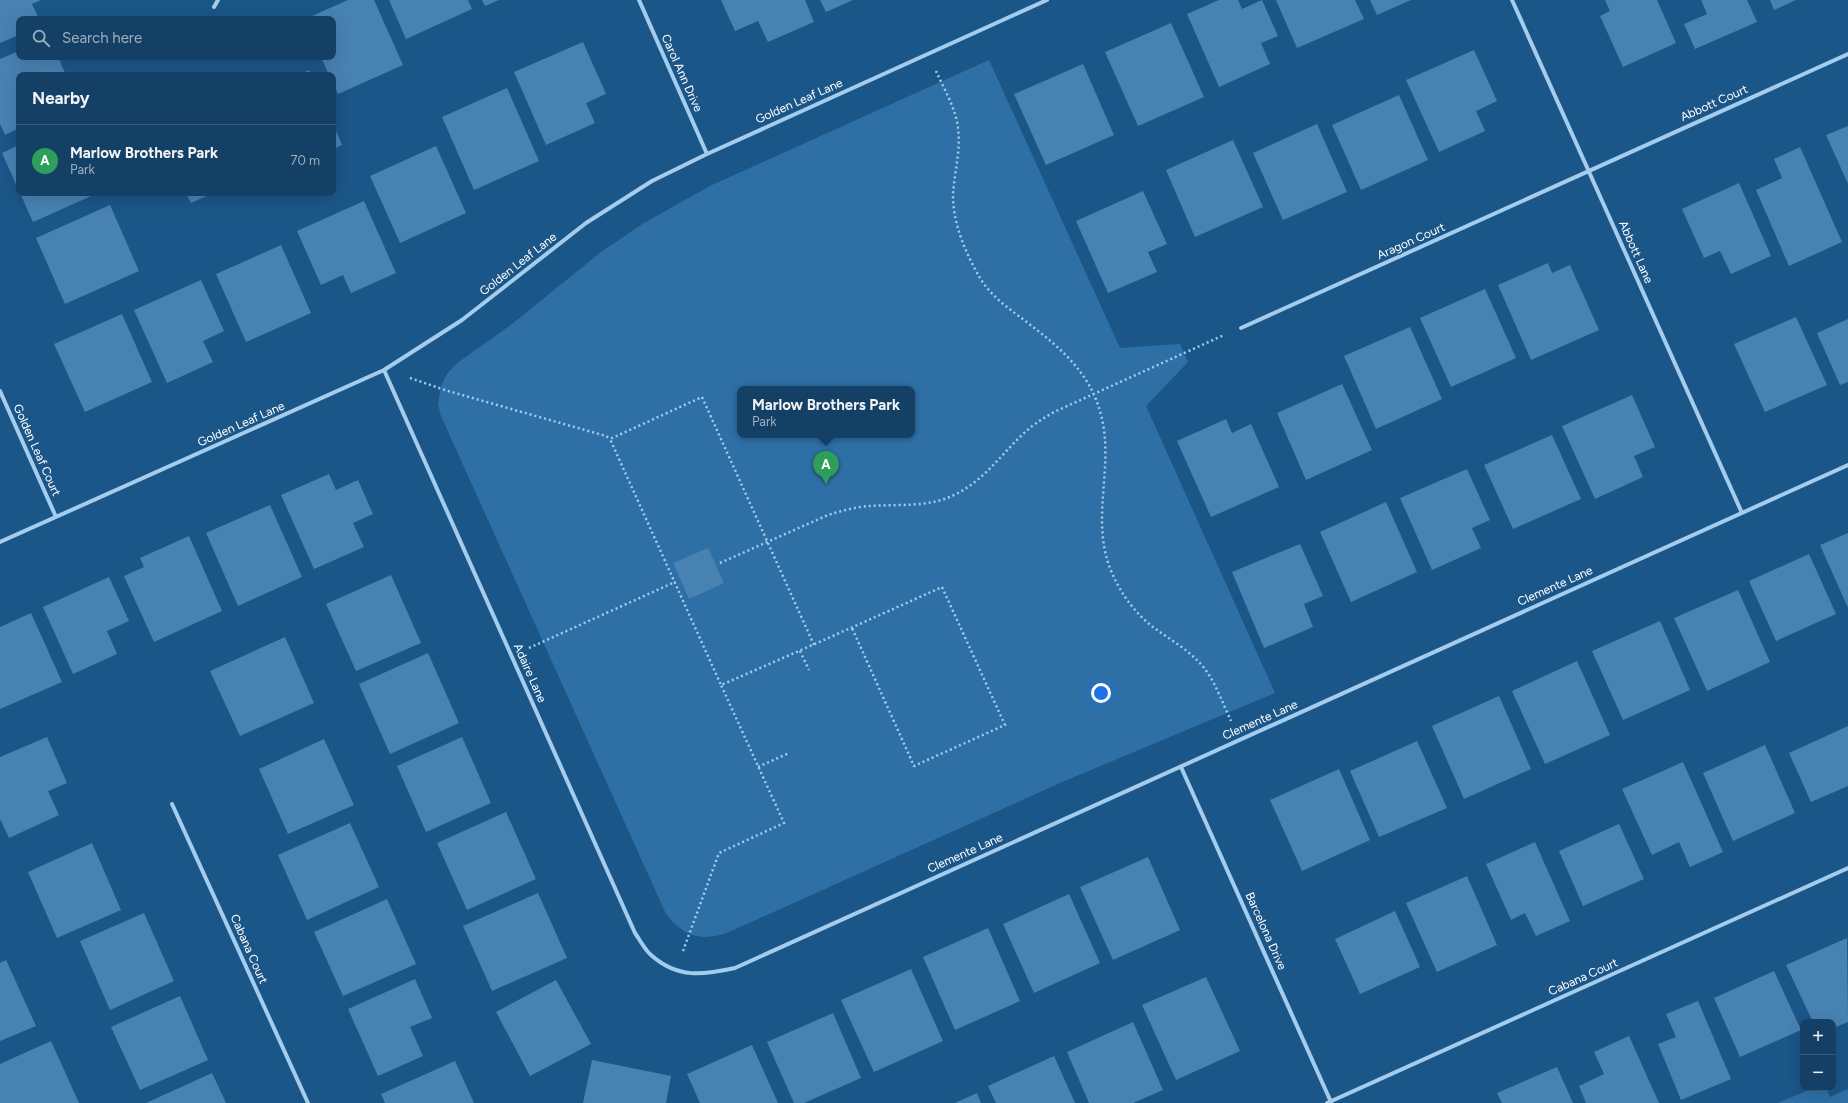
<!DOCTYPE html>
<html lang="en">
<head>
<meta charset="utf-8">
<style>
	body { margin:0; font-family:Figtree,sans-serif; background:#1d476c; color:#f1f3f6 }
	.controls { position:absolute; right:12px; bottom:12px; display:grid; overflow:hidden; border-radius:8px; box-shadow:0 4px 16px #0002 }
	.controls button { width:36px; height:36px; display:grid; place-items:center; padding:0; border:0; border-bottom:1px solid #33597a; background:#144066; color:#f1f3f6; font:20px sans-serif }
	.you { position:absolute; left:1101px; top:693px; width:14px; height:14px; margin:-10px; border:3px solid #fff; border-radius:50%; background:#1a73e8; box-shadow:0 0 0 6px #1a73e833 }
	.badge { display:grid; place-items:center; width:26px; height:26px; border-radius:50%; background:#fdc061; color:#fff; font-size:13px; font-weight:700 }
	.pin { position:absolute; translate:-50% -33px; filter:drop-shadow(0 1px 2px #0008) }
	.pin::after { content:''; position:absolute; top:21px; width:14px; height:12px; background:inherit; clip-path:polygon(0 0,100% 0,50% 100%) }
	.popup { position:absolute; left:737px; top:386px; width:178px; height:52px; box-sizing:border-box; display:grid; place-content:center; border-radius:8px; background:#144066; filter:drop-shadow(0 1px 3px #0005); font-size:13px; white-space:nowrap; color:#9dafbf }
	.popup b { font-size:15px; color:#f1f3f6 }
	.popup::after { content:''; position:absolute; left:50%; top:100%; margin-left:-8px; border:8px solid transparent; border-top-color:#144066 }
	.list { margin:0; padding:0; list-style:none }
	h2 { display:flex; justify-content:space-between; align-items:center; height:52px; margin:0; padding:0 16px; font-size:17px }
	h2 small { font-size:13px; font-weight:400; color:#9dafbf }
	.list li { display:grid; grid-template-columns:26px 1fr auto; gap:12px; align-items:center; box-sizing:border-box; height:72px; padding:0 16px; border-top:1px solid #33597a }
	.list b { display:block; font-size:15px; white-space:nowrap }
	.list p { margin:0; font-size:13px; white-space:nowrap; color:#9dafbf }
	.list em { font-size:13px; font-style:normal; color:#9dafbf }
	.icon { flex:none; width:22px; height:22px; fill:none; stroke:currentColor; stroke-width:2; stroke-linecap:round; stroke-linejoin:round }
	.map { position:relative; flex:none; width:1848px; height:1103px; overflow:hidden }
	.search { position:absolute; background:#144066; box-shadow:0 4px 16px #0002; left:16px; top:16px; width:320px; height:44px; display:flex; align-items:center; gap:10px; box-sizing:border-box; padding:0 14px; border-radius:8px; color:#9dafbf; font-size:15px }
	.panel { position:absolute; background:#144066; box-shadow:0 4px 16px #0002; left:16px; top:72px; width:320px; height:124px; border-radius:8px }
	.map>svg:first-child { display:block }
	.green { fill:#2e70a6; fill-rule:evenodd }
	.building { fill:#4882b2 }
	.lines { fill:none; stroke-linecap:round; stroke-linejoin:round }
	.path { stroke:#a4ccec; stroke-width:2.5; stroke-dasharray:2 3; stroke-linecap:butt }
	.minor { stroke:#a4ccec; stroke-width:4 }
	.labels { text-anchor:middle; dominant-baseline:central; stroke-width:3; stroke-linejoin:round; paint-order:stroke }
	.street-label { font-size:12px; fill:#fff; stroke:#1b5688 }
</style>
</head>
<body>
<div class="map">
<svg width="1848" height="1103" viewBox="0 0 1848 1103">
	<rect width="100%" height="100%" fill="#1b5688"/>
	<path class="green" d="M989 60 1120 348 1180 344 1188 362 1146 406 1275 693 1060 783 729 932C701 942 684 937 666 914L441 416 438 404 441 386 447 374 456 364 512 324 601 252 644 223 710 186ZM740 389H912V435H740Z
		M1813 1088H1826L1830 1097 1848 1089V1103H1778Z"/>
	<path class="building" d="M0 0H41L32 4 39 19H19V35L0 43Z
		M348 0H374L403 65 338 94 333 83V75H329L321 57H333V19H305Z
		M389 0H468L472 9 406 39Z
		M482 0H499L485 6Z
		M721 0H805L814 22 768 42 758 21 735 31Z
		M820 0H853L826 12Z
		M1219 0H1238L1242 9 1262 0 1278 36 1261 43 1270 64 1219 87 1187 14Z
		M1276 0H1355L1364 19 1297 48Z
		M1370 0H1411L1377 15Z
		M1605 0H1657L1676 43 1623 67 1600 16 1610 11Z
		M1701 0H1747L1757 22 1695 49 1684 24 1707 14Z
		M1770 0H1796L1774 10Z
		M1171 23 1204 97 1138 126 1105 52Z
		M583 42 606 94 586 103 595 123 546 145 514 72Z
		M1474 50 1497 101 1476 111 1485 131 1439 152 1406 80Z
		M19 51V57H58L66 75H19V128L5 135 0 124V59Z
		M1083 64 1114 135 1046 165 1014 94Z
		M309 70 311 75H297Z
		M507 88 539 161 474 190 442 117Z
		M1399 95 1428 160 1361 190 1332 125Z
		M333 124 342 145 333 149Z
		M1317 124 1347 192 1283 220 1253 153Z
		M1848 126V184L1826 135Z
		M1233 140 1263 207 1195 237 1166 170Z
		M19 145V191L2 153Z
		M436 146 466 213 400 243 370 176Z
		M1800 147 1842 242 1789 266 1756 190 1782 178 1774 159Z
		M1739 183 1771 256 1731 274 1720 251 1704 258 1682 209Z
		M1143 191 1167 244 1148 252 1157 272 1108 293 1076 221Z
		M20 193H98L33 222Z
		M186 193H213L191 203Z
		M364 201 396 273 351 293 343 275 321 285 297 231Z
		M110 205 139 271 65 304 36 238Z
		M281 245 311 313 246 342 216 274Z
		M1548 263 1552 273 1570 265 1599 330 1531 360 1498 285Z
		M201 280 224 331 203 341 213 362 167 383 134 310Z
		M1485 289 1516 358 1451 387 1420 318Z
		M122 314 152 382 85 412 54 344Z
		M1796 317 1827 385 1765 412 1734 344Z
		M1848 319V382L1840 385 1817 333Z
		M1410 327 1442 399 1376 429 1344 356Z
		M1342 384 1372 450 1306 480 1277 413Z
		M1632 395 1655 447 1634 456 1643 477 1595 499 1562 426Z
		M1226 419 1232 433 1251 424 1279 487 1211 517 1177 441Z
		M1552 435 1581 499 1513 529 1484 465Z
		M1467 469 1490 520 1472 528 1481 548 1432 570 1400 498Z
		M329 474 336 490 358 480 373 514 353 523 364 547 314 569 281 495Z
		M1386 502 1417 572 1351 602 1320 532Z
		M270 505 302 577 238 606 206 533Z
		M1848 533V608L1820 545Z
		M189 536 222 611 154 642 124 576 144 567 140 558Z
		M1300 544 1323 596 1304 604 1313 627 1264 648 1232 572Z
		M708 548 724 583 689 599 673 563Z
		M1809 554 1836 614 1776 641 1749 581Z
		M391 575 421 643 356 671 326 604Z
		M109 577 129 621 107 631 117 654 73 674 43 607Z
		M1738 590 1770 662 1707 691 1674 618Z
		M31 613 62 682 0 709V627Z
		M1660 621 1690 690 1623 720 1592 651Z
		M285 637 314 703 240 736 210 671Z
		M428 653 459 723 390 754 359 684Z
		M1577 661 1610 735 1545 764 1512 691Z
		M1499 696 1531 769 1464 799 1432 726Z
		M1848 726V786L1811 802 1789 753Z
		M47 737 67 783 48 791 59 815 9 838 0 819V757Z
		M462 737 491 803 426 832 397 766Z
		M324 739 354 805 288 834 259 769Z
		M1417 741 1447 808 1379 837 1350 771Z
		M1765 745 1795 813 1733 841 1703 773Z
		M1683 762 1723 852 1690 867 1679 842 1652 855 1622 789Z
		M1339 769 1370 840 1302 871 1270 800Z
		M506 812 536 879 467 910 437 843Z
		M350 823 379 887 307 920 278 855Z
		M1619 824 1644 879 1583 906 1559 851Z
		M1535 842 1570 921 1536 936 1525 913 1511 920 1486 864Z
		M92 843 121 910 57 938 28 872Z
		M1148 857 1180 930 1113 960 1080 887Z
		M1467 876 1497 945 1437 972 1406 903Z
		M538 893 567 958 492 991 463 926Z
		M1069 894 1100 963 1034 993 1003 924Z
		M387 899 416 964 343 996 314 932Z
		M1395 911 1420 967 1360 994 1335 939Z
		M144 913 174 981 110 1010 80 941Z
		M988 928 1020 1001 955 1030 923 957Z
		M1847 938 1848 1022 1833 1028V1022H1813L1786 965Z
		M6 960 36 1026 0 1041V963Z
		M911 969 943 1041 874 1072 841 1000Z
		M1774 971 1801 1030 1740 1057 1714 998Z
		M1206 977 1240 1051 1176 1080 1142 1005Z
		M415 979 432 1018 410 1027 423 1056 378 1076 348 1009Z
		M556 980 591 1044 530 1076 496 1012Z
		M180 996 208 1060 140 1090 111 1027Z
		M1698 1001 1731 1079 1681 1100 1658 1044 1676 1037 1666 1014Z
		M833 1013 861 1078 804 1103H794L767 1042Z
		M1133 1022 1163 1090 1133 1103H1089L1067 1052Z
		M1629 1036 1659 1103H1586L1579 1086 1604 1074 1594 1052Z
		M51 1041 79 1103H0V1064Z
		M752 1045 778 1103H700L687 1074Z
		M1054 1056 1075 1103H996L988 1086Z
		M592 1060 671 1076 666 1103H583Z
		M455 1061 474 1103H385L381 1094Z
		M1557 1067 1573 1103H1502L1497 1093Z
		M212 1073 226 1103H146Z
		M977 1093 981 1103H955Z"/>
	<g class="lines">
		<path class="path" d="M936 71C944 89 956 109 958 128 961 151 954 173 953 196 953 224 966 254 980 278 991 296 1008 308 1024 320 1058 346 1090 371 1101 415 1115 467 1089 521 1112 573 1121 594 1135 613 1153 627 1168 638 1185 648 1198 661 1214 677 1222 702 1231 721
			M410 378 448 391 606 436 610 439
			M720 563 828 515C841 511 855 507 869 506 898 504 930 508 956 494 984 480 1000 456 1022 435 1031 426 1042 419 1054 412L1224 335
			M814 645 702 397 610 439 721 685C795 653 869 620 942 587L1005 725 914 766 852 628
			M529 648 675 582
			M800 651 809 670
			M758 767 789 753
			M683 951 719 853 784 823 721 685"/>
		<path class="minor" d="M639 0 707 154
			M1512 0 1742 513
			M214 7 218 0
			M1241 328 1848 54
			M384 370 635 933C640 940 645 950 651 955 678 979 703 975 735 968L1848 465
			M0 391 56 517
			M0 542 384 370 462 320 586 223 652 181 707 154 1047 0
			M1181 767 1331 1102
			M172 804 308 1103
			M1327 1103 1848 868"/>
	</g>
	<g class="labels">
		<g class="street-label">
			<text transform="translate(682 73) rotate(66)">Carol Ann Drive</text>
			<text transform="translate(799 101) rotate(-24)">Golden Leaf Lane</text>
			<text transform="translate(1714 103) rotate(-24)">Abbott Court</text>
			<text transform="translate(1411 241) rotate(-24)">Aragon Court</text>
			<text transform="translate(1636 252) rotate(66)">Abbott Lane</text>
			<text transform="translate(518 264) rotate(-38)">Golden Leaf Lane</text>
			<text transform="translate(241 424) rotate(-24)">Golden Leaf Lane</text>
			<text transform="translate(37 450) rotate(66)">Golden Leaf Court</text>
			<text transform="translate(1555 586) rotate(-24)">Clemente Lane</text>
			<text transform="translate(530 673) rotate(66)">Adaire Lane</text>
			<text transform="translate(1260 720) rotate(-24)">Clemente Lane</text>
			<text transform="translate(965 853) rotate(-24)">Clemente Lane</text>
			<text transform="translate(1266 931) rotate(66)">Barcelona Drive</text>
			<text transform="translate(249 949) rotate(66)">Cabana Court</text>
			<text transform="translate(1583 977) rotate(-24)">Cabana Court</text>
		</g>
	</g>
</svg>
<div class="controls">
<button>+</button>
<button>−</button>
</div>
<div class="you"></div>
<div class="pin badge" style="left:826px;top:484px;background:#2e9e5b">A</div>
<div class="popup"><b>Marlow Brothers Park</b>Park</div>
<div class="search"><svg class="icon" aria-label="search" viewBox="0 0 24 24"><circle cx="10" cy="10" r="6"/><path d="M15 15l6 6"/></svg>Search here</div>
<section class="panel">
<h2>Nearby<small></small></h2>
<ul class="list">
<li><span class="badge" style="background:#2e9e5b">A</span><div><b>Marlow Brothers Park</b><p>Park</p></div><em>70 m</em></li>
</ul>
</section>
</div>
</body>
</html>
